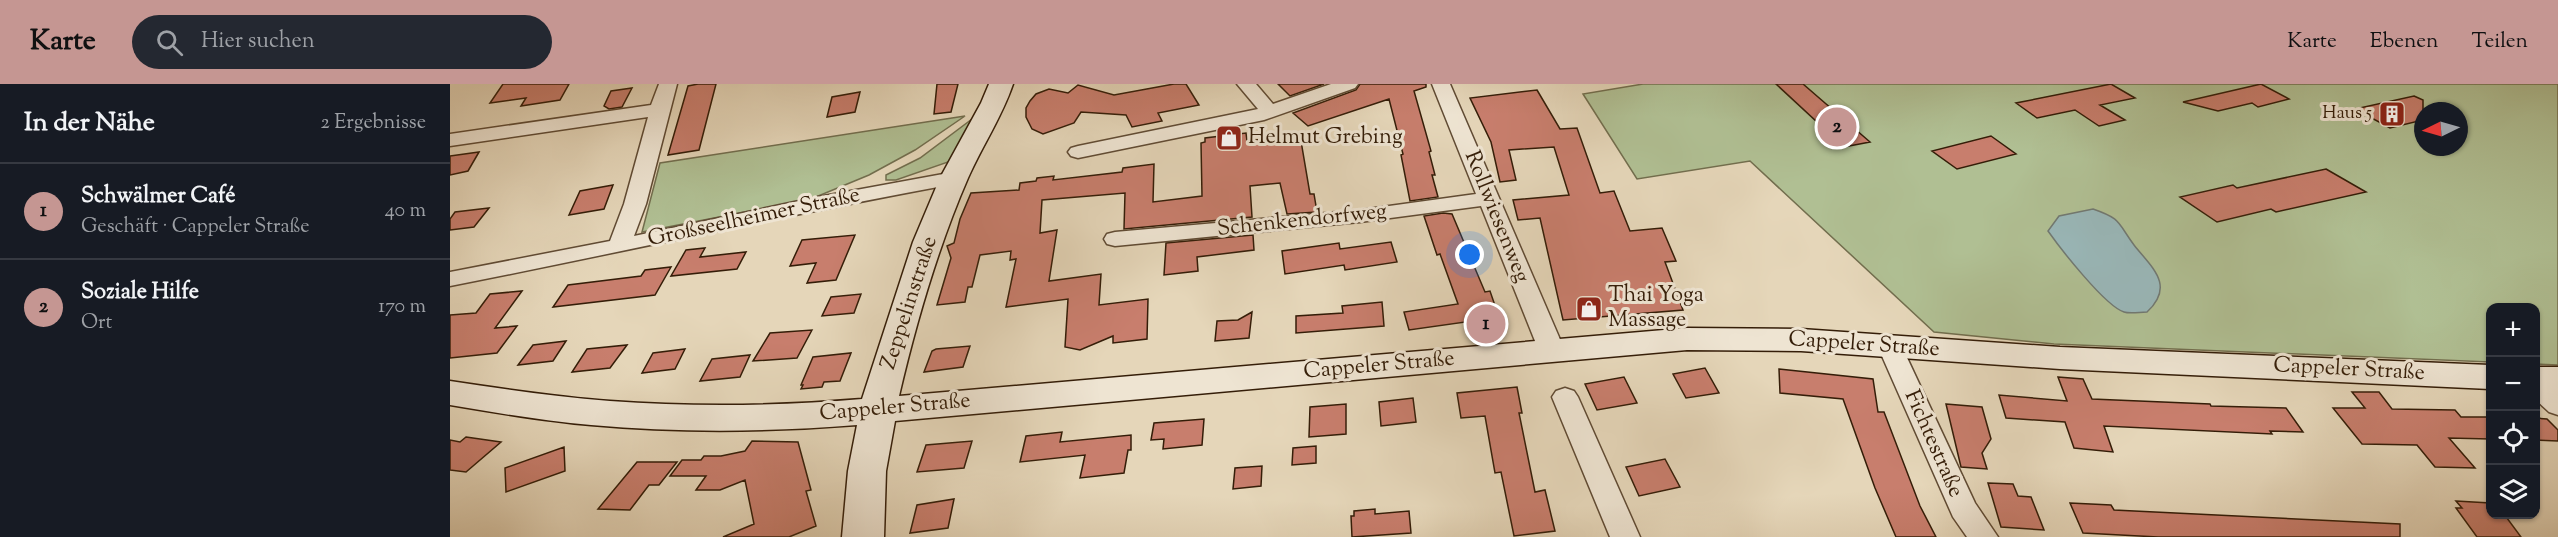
<!DOCTYPE html>
<html lang="de">
<head>
<meta charset="utf-8">
<style>
	body { margin:0; font-family:"Sorts Mill Goudy",serif; background:#242831; color:#f1f3f6 }
	.controls { position:absolute; right:18px; bottom:18px; display:grid; overflow:hidden; border-radius:12px; box-shadow:0 2px 4px #0004 }
	.controls button { width:54px; height:54px; display:grid; place-items:center; padding:0; border:0; border-bottom:2px solid #363941; background:#171b24; color:#f1f3f6; font:30px sans-serif }
	.compass { position:absolute; left:1964px; top:18px; width:54px; height:54px; border-radius:50%; background:#171b24; box-shadow:0 2px 4px #0004; rotate:265deg }
	.you { position:absolute; left:1020px; top:171px; width:21px; height:21px; margin:-15px; border:4px solid #fff; border-radius:50%; background:#1a73e8; box-shadow:0 0 0 9px #1a73e833 }
	.badge { display:grid; place-items:center; width:39px; height:39px; border-radius:50%; background:#c59692; color:#111; font-size:20px; font-weight:700 }
	.pin { position:absolute; translate:-50% -50%; border:3px solid #fff; box-shadow:0 2px 6px #0006 }
	.list { margin:0; padding:0; list-style:none }
	h2 { display:flex; justify-content:space-between; align-items:center; height:78px; margin:0; padding:0 24px; font-size:26px }
	h2 small { font-size:20px; font-weight:400; color:#9ea1a6 }
	.list li { display:grid; grid-template-columns:39px 1fr auto; gap:18px; align-items:center; box-sizing:border-box; height:96px; padding:0 24px; border-top:2px solid #363941 }
	.list b { display:block; font-size:22px; white-space:nowrap }
	.list p { margin:0; font-size:20px; white-space:nowrap; color:#9ea1a6 }
	.list em { font-size:20px; font-style:normal; color:#9ea1a6 }
	.icon { flex:none; width:33px; height:33px; fill:none; stroke:currentColor; stroke-width:2; stroke-linecap:round; stroke-linejoin:round }
	.map { position:relative; flex:none; width:2108px; height:453px; overflow:hidden }
	header { display:flex; align-items:center; gap:36px; box-sizing:border-box; height:84px; padding:0 30px; background:#c59692; color:#111 }
	header strong { font-size:28px }
	nav { display:flex; gap:33px; margin-inline-start:auto; font-size:21px }
	.search { width:420px; height:54px; background:#242831; display:flex; align-items:center; gap:15px; box-sizing:border-box; padding:0 21px; border-radius:33px; color:#9ea1a6; font-size:22px }
	main { display:flex }
	aside { flex:1; background:#171b24 }
	.map>svg:first-child { display:block }
	.green { fill:#b0bf93; stroke:#726e4e; stroke-width:1.5; fill-rule:evenodd }
	.water { fill:#99b7b8; stroke:#717972; stroke-width:1.5 }
	.building { fill:#c87e6d; stroke:#341d08; stroke-width:1.5 }
	.lines { fill:none; stroke-linecap:round; stroke-linejoin:round }
	.minor-casing { stroke:#604b34; stroke-width:3 }
	.secondary-casing { stroke:#341d08; stroke-width:3 }
	.minor { fill:#eee4d2; fill-rule:evenodd }
	.secondary { fill:#eee4d2; fill-rule:evenodd }
	.labels { text-anchor:middle; dominant-baseline:central; stroke-width:6; stroke-linejoin:round; paint-order:stroke }
	.far-poi-label { font-size:18px; fill:#341d08; stroke:#eee4d2; text-anchor:end }
	.poi-label { font-size:22px; fill:#341d08; stroke:#eee4d2; text-anchor:start }
	.street-label { font-size:22px; fill:#341d08; stroke:#eee4d2 }
</style>
</head>
<body>
<header>
<strong>Karte</strong>
<div class="search"><svg class="icon" aria-label="search" viewBox="0 0 24 24"><circle cx="10" cy="10" r="6"/><path d="M15 15l6 6"/></svg>Hier suchen</div>
<nav><a>Karte</a><a>Ebenen</a><a>Teilen</a></nav>
</header>
<main>
<aside>
<h2>In der Nähe<small>2 Ergebnisse</small></h2>
<ul class="list">
<li><span class="badge">1</span><div><b>Schwälmer Café</b><p>Geschäft · Cappeler Straße</p></div><em>40 m</em></li>
<li><span class="badge">2</span><div><b>Soziale Hilfe</b><p>Ort</p></div><em>170 m</em></li>
</ul>
</aside>
<div class="map">
<svg width="2108" height="453" viewBox="0 0 2108 453">
	<rect width="100%" height="100%" fill="#e5d6b9"/>
	<filter id="stains"><feTurbulence type="fractalNoise" baseFrequency=".00333" numOctaves="4"/><feColorMatrix values="0 0 0 0 .2 0 0 0 0 .09 0 0 0 0 .02 0 0 0 .5 -.17"/></filter>
	<radialGradient id="worn" r=".72"><stop offset=".6" stop-color="#630" stop-opacity="0"/><stop offset="1" stop-color="#630" stop-opacity=".3"/></radialGradient>
	<path class="green" d="M1193 0H2108V281L2086 280V224H2040V278L1604 260 1484 248 1300 77 1187 95 1133 10ZM1973 27H2009V63H1973Z
		M515 32 465 66 419 91 361 115 192 148 210 79Z
		M526 32 501 77 446 96H436V91L470 74Z"/>
	<path class="water" d="M1643 125C1672 135 1667 138 1684 161 1701 183 1726 201 1697 228 1690 228 1680 230 1674 228 1655 222 1610 164 1598 147L1609 132Z"/>
	<path class="building" d="M53 0H119L110 16 71 22 76 14 40 19Z
		M248 0H266L249 66 218 71 238 2Z
		M487 0H508L501 28 484 30Z
		M724 0H736L749 21 708 29 712 37 682 43 676 31 631 28 624 39 593 50 582 45 576 33V24L580 17 586 10 599 5 618 9 628 1 664 11Z
		M828 0H874L840 12Z
		M910 0H976V3L964 7 981 67 979 68 985 91H982L988 113 960 117 951 71 953 70 939 15 858 42 843 29 906 6Z
		M1326 0H1353L1420 58 1394 63Z
		M1661 0 1685 14 1650 21 1675 36 1649 42 1625 26 1587 34 1566 19Z
		M1811 0 1839 15 1808 23 1802 19 1768 27 1733 18Z
		M182 4 172 23 159 25 154 22 161 7Z
		M1087 6 1110 45 1127 44 1150 109 1164 107 1180 147 1212 144 1226 177 1215 178 1233 226 1113 236 1090 134 1068 136 1063 116 1119 111 1104 63 1059 66 1066 96 1050 98 1041 58 1020 14Z
		M410 8 405 28 377 33 382 13Z
		M1964 12 1973 16V36L1940 44 1905 25Z
		M796 49 797 57 850 51 860 110H864L867 128 837 130 830 99 800 102 802 133 674 145 675 109 592 116 590 149 607 146 599 197 651 190 649 221 698 215 697 255 663 259V252L630 266 615 263 618 215 556 223 566 175 560 176 561 167 530 171 522 203H518L515 218 487 221 501 174 497 162 504 159 510 135 521 109 569 106 570 99 586 97 587 94 604 92 603 96 672 88 673 84 704 80 703 118 752 112 751 59 755 58V54Z
		M1541 52 1566 70 1507 85 1482 67Z
		M29 68 18 87 0 91V72Z
		M1876 85 1916 108 1826 128 1821 125 1767 138 1730 113 1783 101 1787 104Z
		M163 101 154 125 119 131 130 107Z
		M39 124 24 143 0 146V135L5 128Z
		M993 129 1002 130 1035 208 1040 207 1052 242 1018 247 1015 238 959 246 954 228 1008 220 990 170 987 171 974 132Z
		M405 151 386 196 357 199 366 179 340 182 352 156Z
		M803 151 804 166 747 173 748 187 714 191 716 159Z
		M941 158 947 178 895 186 894 181 835 190 832 167 889 159 890 165Z
		M255 164 250 173 296 168 287 185 221 192 236 166Z
		M221 183 205 211 103 223 118 201 191 192 195 186Z
		M72 207 45 244 67 242 47 269 0 274V231L26 229 40 210Z
		M411 210 404 229 372 232 381 213Z
		M932 218 934 242 846 249V232L893 229 892 222Z
		M802 228 799 254 765 257 767 237 788 236Z
		M362 246 347 274 303 277 320 249Z
		M116 257 103 277 68 281 83 261Z
		M177 261 160 284 122 288 137 265Z
		M520 262 513 283 474 288 482 267 486 265Z
		M235 265 225 285 192 289 203 269Z
		M401 269 390 297 374 298 372 303 351 305 353 301H351L363 273Z
		M300 271 290 293 250 297 262 275Z
		M1255 284 1269 309 1236 314 1223 290Z
		M1329 285 1423 295 1428 328H1434L1470 422 1486 453H1446L1425 404 1393 315 1330 309Z
		M1174 293 1187 319 1147 326 1135 300Z
		M1608 293 1633 295 1642 315 1760 320 1761 322 1836 324 1853 348 1820 347 1822 350 1654 342 1663 368 1624 364 1615 338 1556 334 1549 311 1617 317Z
		M1067 303 1072 329H1069L1085 408 1095 406 1105 447 1064 452 1051 388 1045 389 1035 332 1011 334 1007 309Z
		M1902 308H1929L1942 325 2005 326 2011 333H2040V355L1999 354 2025 384 1985 383 1967 361 1912 360 1883 324H1915Z
		M963 314 966 338 931 342 929 318Z
		M896 320V350L859 353 860 323Z
		M1496 320 1532 323 1541 355 1532 369 1537 385 1511 383Z
		M2085 334 2097 335 2108 346V357L2085 356Z
		M754 335 752 361 713 365 714 355 701 356 704 339Z
		M612 348 610 358 681 351V366H678L674 389 630 394 635 371 570 378 576 352Z
		M16 353 51 358 16 388 0 386V356L10 358Z
		M302 357 348 358 361 406 356 407 366 442 339 453H273L304 440 295 396 270 406H246L256 392H220L232 376H251L254 372H271L295 367Z
		M522 357 514 384 467 388 476 361Z
		M866 362V379L842 381 843 364Z
		M114 363 115 387 56 408 55 384Z
		M1215 375 1230 403 1189 412 1176 383Z
		M187 378H227L209 401H199L180 426 148 425Z
		M812 382 811 402 783 405 785 384Z
		M1538 399 1563 400 1568 412 1581 413 1594 446 1551 443Z
		M504 415 498 444 460 449 467 421Z
		M2006 417 2040 419V430H2054L2071 453H2027L2006 424H2012Z
		M1620 419 1661 421 1664 426 1950 440V453H1708L1633 449Z
		M925 425V430L959 427 961 449 902 453 901 432H904V427Z"/>
	<g class="lines">
		<defs>
			<path id="minor" d="M209 0H227L196 120 184 152 368 113 504 88 511 90 514 94 511 98 504 100C335 131 168 169 0 202V188L160 157 174 120 198 33 0 62V50L201 21Z
				M787 0H806L823 20 881 0H908L905 4 814 36 628 74 621 72 618 68 621 64 628 62 808 25Z
				M982 0H1000L1115 267 1111 273 1102 275 1093 273 1089 267 1031 122 910 138 665 162 657 160 654 155 657 150 665 148 910 126 1026 110Z
				M1440 255 1449 257 1452 263 1525 419 1548 453H1517L1503 433 1428 263 1431 257Z
				M2086 293 2095 296 2108 307V331L2099 328 2086 316Z
				M1115 304 1124 307 1128 313 1190 453H1160L1102 313 1106 307Z"/>
			<path id="secondary" d="M539 0H563C552 33 532 62 518 94 488 163 466 239 449 312L1237 244 1351 245 1610 263 2040 281V305L1610 285 1351 267 1237 266 445 337 436 387 434 453H392L398 387 407 341C319 348 229 349 141 341 94 337 47 329 0 321V297C53 305 106 313 160 317 243 323 329 322 412 315L463 158 490 94 531 19Z
				M2086 283H2108V307H2086Z"/>
		</defs>
		<use href="#minor" class="minor-casing"/>
		<use href="#secondary" class="secondary-casing"/>
		<use href="#minor" class="minor"/>
		<use href="#secondary" class="secondary"/>
	</g>
	<defs>
		<symbol id="building-square" viewBox="-11 -11 22 22"><rect x="-9" y="-9" width="18" height="18" rx="4" fill="#8f2418" stroke="#eee4d2"/><path d="M-4-6H4V6H1V3H-1V6H-4ZM-2.5-4.3h1.7v1.8h-1.7ZM.8-4.3h1.7v1.8H.8ZM-2.5-1h1.7V.8h-1.7ZM.8-1h1.7V.8H.8Z" fill="#fff"/></symbol>
		<symbol id="shop-square" viewBox="-11 -11 22 22"><rect x="-9" y="-9" width="18" height="18" rx="4" fill="#8f2418" stroke="#eee4d2"/><path d="M-5-2.5h2.3a2.7 3.5 0 0 1 5.4 0H5L5.5 6h-11ZM-1.5-2.5h3a1.5 2.3 0 0 0-3 0Z" fill="#fff"/></symbol>
	</defs>
	<g fill-rule="evenodd">
		<use href="#building-square" x="1927" y="15" width="30" height="30"/>
		<use href="#shop-square" x="764" y="39" width="30" height="30"/>
		<use href="#shop-square" x="1124" y="210" width="30" height="30"/>
	</g>
	<g class="labels">
		<g class="far-poi-label">
			<text x="1922" y="30">Haus 5</text>
		</g>
		<g class="poi-label">
			<text x="798" y="54">Helmut Grebing</text>
			<text x="1158" y="212">Thai Yoga<tspan x="1158" dy="25">Massage</tspan></text>
		</g>
		<g class="street-label">
			<text transform="translate(1046 133) rotate(68)">Rollwiesenweg</text>
			<text transform="translate(304 134) rotate(-12)">Großseelheimer Straße</text>
			<text transform="translate(852 137) rotate(-6)">Schenkendorfweg</text>
			<text transform="translate(460 219) rotate(-72)">Zeppelinstraße</text>
			<text transform="translate(1414 261) rotate(4)">Cappeler Straße</text>
			<text transform="translate(929 282) rotate(-5)">Cappeler Straße</text>
			<text transform="translate(1899 286) rotate(3)">Cappeler Straße</text>
			<text transform="translate(445 324) rotate(-5)">Cappeler Straße</text>
			<text transform="translate(1483 360) rotate(66)">Fichtestraße</text>
		</g>
	</g>
	<rect width="100%" height="100%" filter="url(#stains)"/>
	<rect width="100%" height="100%" fill="url(#worn)"/>
</svg>
<div class="controls">
<button>+</button>
<button>−</button>
<button><svg class="icon" aria-label="locate" viewBox="0 0 24 24"><circle cx="12" cy="12" r="6"/><path d="M12 2v4M12 18v4M2 12h4M18 12h4"/></svg></button>
<button><svg class="icon" aria-label="layers" viewBox="0 0 24 24"><path d="M12 4l9 5-9 5-9-5zM3 14l9 5 9-5"/></svg></button>
</div>
<svg class="compass" viewBox="-18 -18 36 36"><path d="M0-13l5 13h-10z" fill="#e53935"/><path d="M0 13l5-13h-10z" fill="#9ea1a6"/></svg>
<div class="you"></div>
<div class="pin badge" style="left:1036px;top:240px">1</div>
<div class="pin badge" style="left:1387px;top:43px">2</div>
</div>
</main>
</body>
</html>
